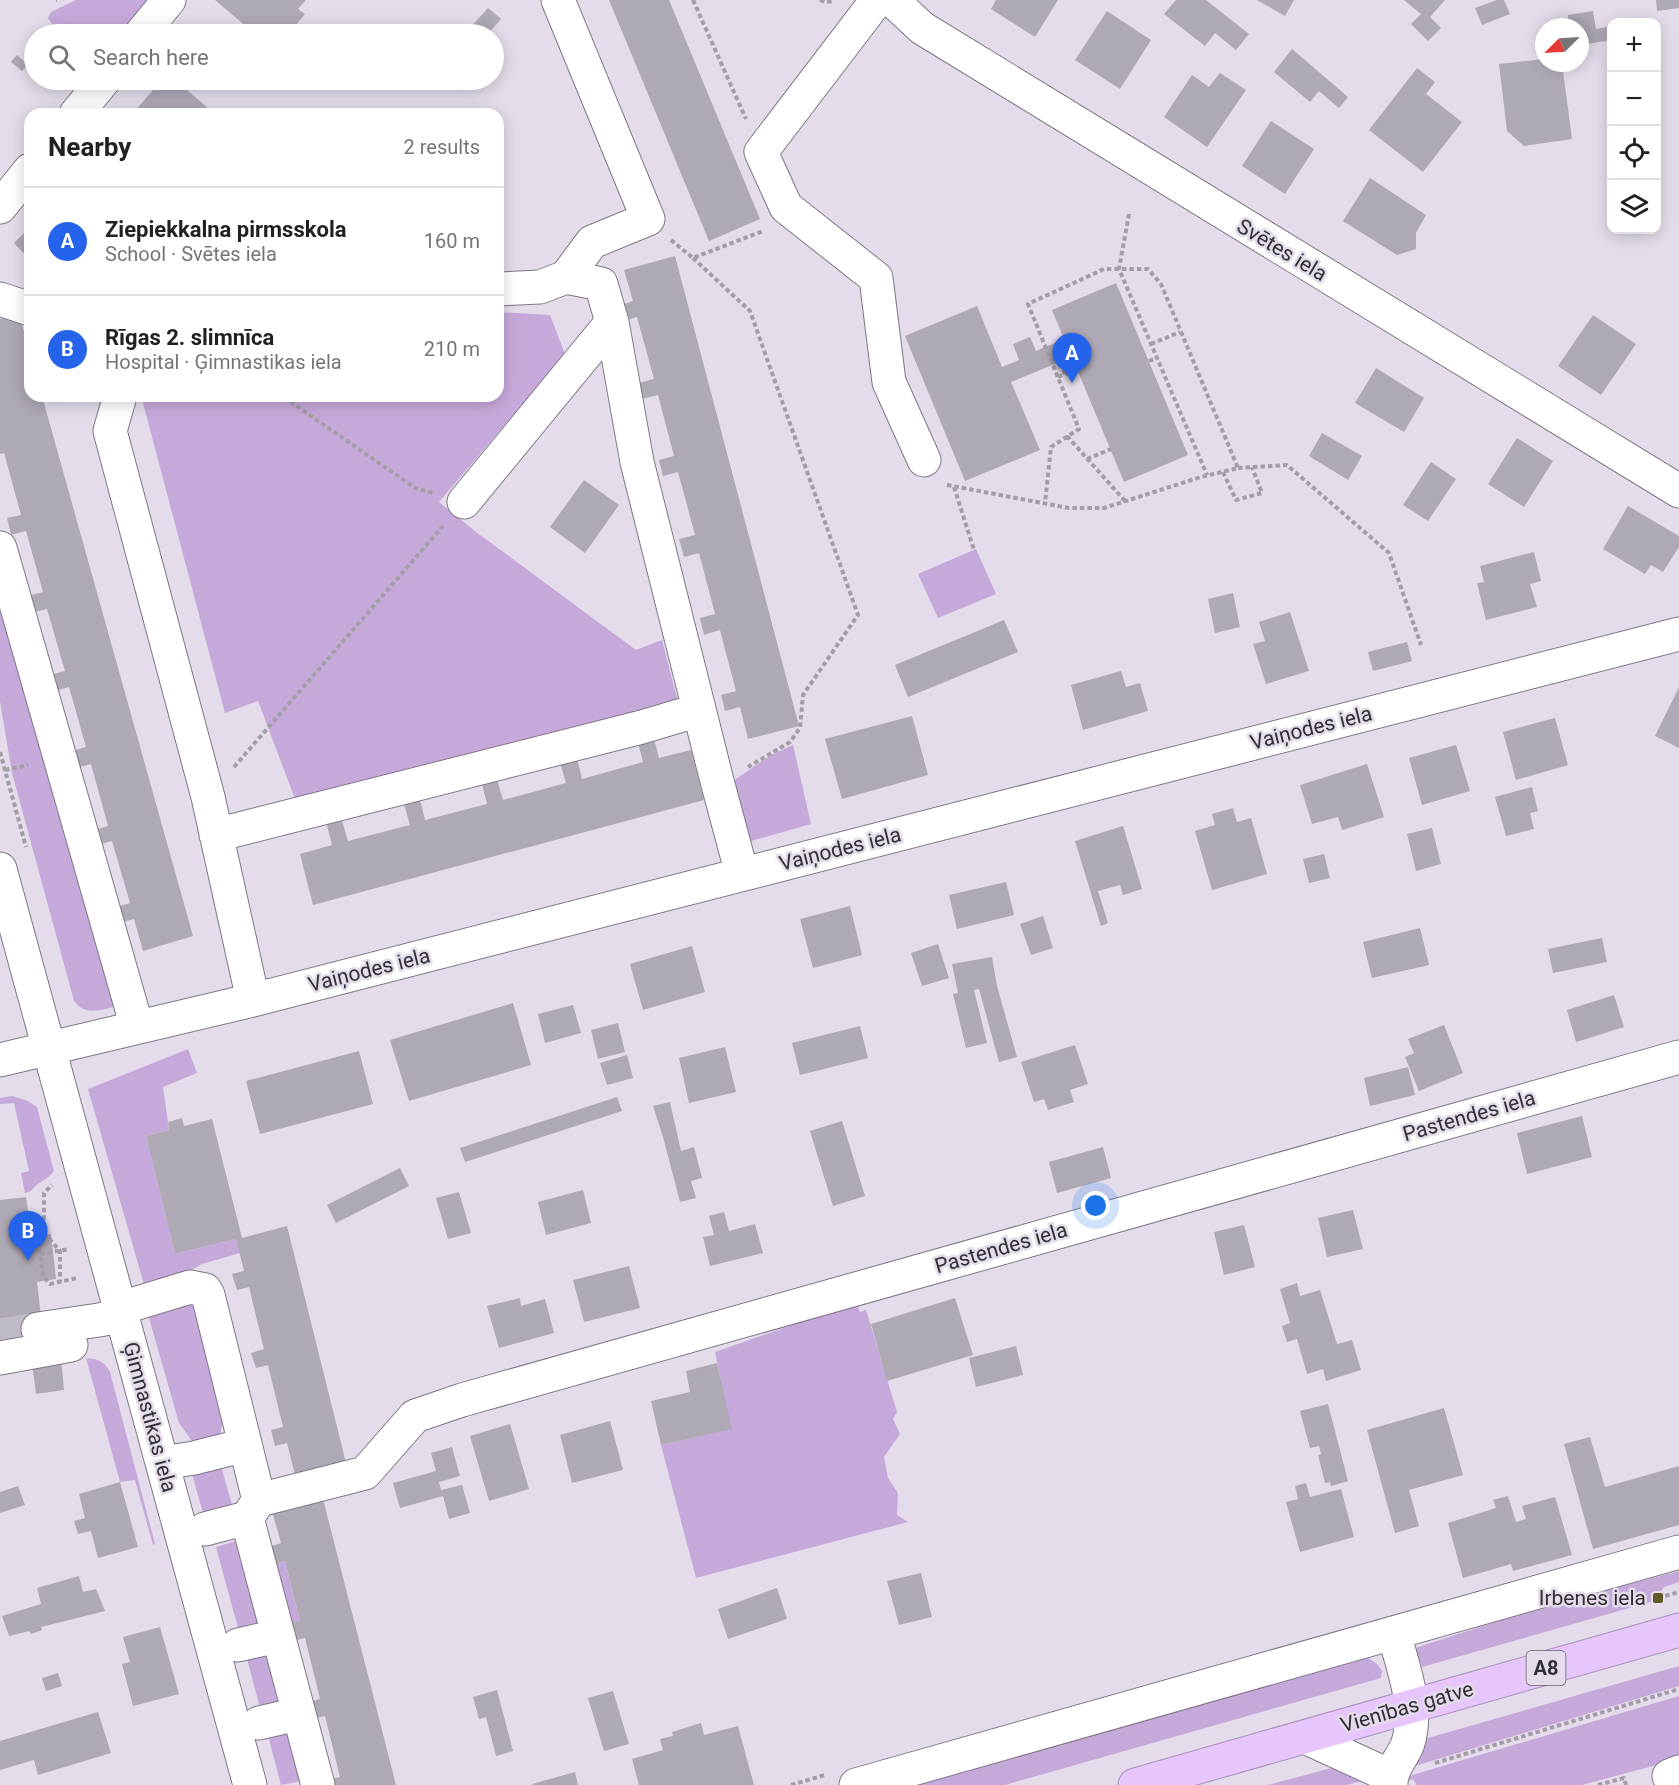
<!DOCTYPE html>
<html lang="en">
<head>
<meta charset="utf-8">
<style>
	body { margin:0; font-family:Roboto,sans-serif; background:#f2f2f2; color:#202124 }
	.controls { position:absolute; right:18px; top:18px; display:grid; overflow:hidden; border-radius:12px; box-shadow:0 3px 15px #0003 }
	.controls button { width:54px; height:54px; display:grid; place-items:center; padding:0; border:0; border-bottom:2px solid #e0e0e0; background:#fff; color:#202124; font:30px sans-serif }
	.compass { position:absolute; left:1535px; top:18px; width:54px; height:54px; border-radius:50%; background:#fff; box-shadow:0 3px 15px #0003; rotate:246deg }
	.you { position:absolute; left:1096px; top:1206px; width:21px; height:21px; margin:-15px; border:4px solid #fff; border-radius:50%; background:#1a73e8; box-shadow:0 0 0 9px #1a73e833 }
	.badge { display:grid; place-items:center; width:39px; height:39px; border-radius:50%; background:#2563eb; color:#fff; font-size:20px; font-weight:700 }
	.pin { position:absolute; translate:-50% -50px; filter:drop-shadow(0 2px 3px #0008) }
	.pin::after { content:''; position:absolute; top:32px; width:21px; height:18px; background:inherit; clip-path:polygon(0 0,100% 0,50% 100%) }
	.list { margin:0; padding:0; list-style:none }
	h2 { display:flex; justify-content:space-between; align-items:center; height:78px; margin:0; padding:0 24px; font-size:26px }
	h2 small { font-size:20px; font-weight:400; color:#757577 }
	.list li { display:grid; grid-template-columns:39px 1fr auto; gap:18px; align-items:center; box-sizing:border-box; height:108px; padding:0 24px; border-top:2px solid #e0e0e0 }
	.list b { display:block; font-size:22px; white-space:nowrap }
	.list p { margin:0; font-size:20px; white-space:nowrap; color:#757577 }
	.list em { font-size:20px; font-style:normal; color:#757577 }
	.icon { flex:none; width:33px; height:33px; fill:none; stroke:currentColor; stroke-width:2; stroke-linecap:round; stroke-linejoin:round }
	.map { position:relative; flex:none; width:1679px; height:1785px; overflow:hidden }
	.search { position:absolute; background:#fff; box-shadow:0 3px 15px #0003; left:24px; top:24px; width:480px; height:66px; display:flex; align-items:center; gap:15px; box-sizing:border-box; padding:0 21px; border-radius:33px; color:#757577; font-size:22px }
	.panel { position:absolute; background:#fff; box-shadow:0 3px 15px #0003; left:24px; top:108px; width:480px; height:294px; border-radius:18px }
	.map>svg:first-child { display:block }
	.green { fill:#c6a9db }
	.building { fill:#afa8b5 }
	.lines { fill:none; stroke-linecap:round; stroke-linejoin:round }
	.minor-tunnel { stroke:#c0b9c6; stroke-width:33; stroke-dasharray:33 16; stroke-linecap:butt }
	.minor-casing { stroke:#7f7885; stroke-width:35 }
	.highway-casing { stroke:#a791b7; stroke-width:35 }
	.path { stroke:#a49da8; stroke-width:4; stroke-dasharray:4.5 3; stroke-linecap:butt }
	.minor { stroke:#fff; stroke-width:33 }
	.highway { stroke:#e6c6fd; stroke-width:33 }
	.poi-dot { fill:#635b28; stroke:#e4dcea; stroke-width:2 }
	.labels { text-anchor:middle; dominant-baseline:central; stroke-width:5; stroke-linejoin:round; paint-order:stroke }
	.shield { fill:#e4dcea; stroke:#67636b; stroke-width:1.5 }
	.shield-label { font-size:20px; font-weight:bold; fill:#322f34 }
	.street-label { font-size:21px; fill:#322f34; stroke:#e4dcea }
	.poi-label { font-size:21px; fill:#322f34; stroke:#e4dcea; text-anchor:end }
</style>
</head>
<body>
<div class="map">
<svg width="1679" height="1785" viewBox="0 0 1679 1785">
	<rect width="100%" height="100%" fill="#e4dcea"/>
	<path class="green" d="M76 0H153L123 34H59L48 18 51 12Z
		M498 312 550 315 565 354 439 502 476 532 636 650 662 640 679 706 295 799 258 701 225 713 143 403 146 396H498Z
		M976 549 996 594 938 618 918 574Z
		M0 592 111 993 114 1007C98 1010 86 1016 74 1001L12 773 0 701Z
		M793 745 811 824 751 841 733 781 771 755Z
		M188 1049 197 1073 163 1087 169 1130 146 1136 175 1254 236 1239 240 1253 202 1264 175 1279 145 1288 88 1089Z
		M12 1096 28 1101 37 1107 54 1171C48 1180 37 1182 31 1191L25 1193 21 1173 29 1171 14 1103 0 1104V1098Z
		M194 1300 224 1416 219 1439 194 1444 179 1423 147 1311Z
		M857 1302 860 1312 866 1310 897 1412 893 1419 900 1434 884 1457 888 1478 898 1493 897 1515 908 1522 696 1578 661 1445 731 1429 715 1352Z
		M86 1358C98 1359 104 1361 110 1372L155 1544 153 1545 135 1480 120 1482Z
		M221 1466 234 1512 204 1517 192 1474Z
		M239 1540 263 1626 242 1632 238 1628 216 1547Z
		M285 1561 300 1621 291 1624 276 1563Z
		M1679 1571V1582L1664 1587 1654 1601 1422 1667 1415 1648 1529 1611Z
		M266 1645 282 1707 260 1708 246 1655Z
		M1360 1652 1377 1664 1382 1671 1381 1678 1005 1785H896Z
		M1679 1666V1686L1405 1769 1420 1746 1428 1738Z
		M1679 1696V1759L1582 1785H1417L1413 1779 1408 1781 1399 1779Z
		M286 1724 302 1781 281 1785 267 1732Z
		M1339 1766 1366 1780 1347 1785H1268Z"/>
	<path class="building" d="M215 0H306L298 9 305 14 288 34H255Z
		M609 0H669L760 219 709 241Z
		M996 0H1058L1035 37 991 9Z
		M1176 0H1206L1249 34 1236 50 1215 33 1205 46 1164 14Z
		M1257 0H1294L1285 16Z
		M1404 0H1445L1430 17 1441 28 1428 41 1411 24 1421 14Z
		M1497 0H1504L1510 14 1482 25 1475 8Z
		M1656 0H1679V8L1657 11Z
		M488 8 501 19 488 34H480L471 27Z
		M1107 11 1151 40 1120 89 1075 60Z
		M1593 11 1596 29 1612 26V40L1580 45V27H1567L1568 15Z
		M1292 49 1348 97 1339 108 1319 91 1310 102 1274 72Z
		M17 55 28 65 22 71 11 62Z
		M1544 59V63H1562L1572 139 1524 146 1507 131 1499 64Z
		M1417 68 1435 82 1426 94 1462 122 1423 172 1369 130Z
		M1220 73 1246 90 1207 147 1164 117 1192 75 1209 87Z
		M162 80H175L207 107 201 114H132Z
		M1271 121 1314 149 1285 194 1242 166Z
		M1370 178 1426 215 1416 233V249L1397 255 1343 221Z
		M30 227V260L14 243Z
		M675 256 799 726 748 739 740 707 725 711 721 695 736 691 720 630 704 635 700 618 715 614 699 553 684 557 679 539 695 535 678 472 663 476 659 460 674 456 658 395 642 399 638 383 654 379 637 317 622 322 618 306 633 301 624 270Z
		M1116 283 1188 455 1124 482 1072 357 1011 382 1040 450 965 481 905 336 977 306 1002 367 1019 360 1013 344 1030 337 1036 351 1064 339 1052 310Z
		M19 314 30 354V396H42L193 936 143 951 134 919 120 923 116 907 130 903 112 841 98 845 94 830 108 826 91 764 77 768 72 751 86 747 69 687 55 691 50 675 65 671 47 609 34 612 28 596 43 592 26 531 11 535 7 518 21 515 4 453 0 454V319Z
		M1593 315 1636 344 1601 395 1558 366Z
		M1376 368 1424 398 1404 432 1355 403Z
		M1322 433 1362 456 1348 480 1309 456Z
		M1517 438 1553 461 1524 507 1488 484Z
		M1431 462 1456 479 1428 521 1403 505Z
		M584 480 619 505 585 553 550 527Z
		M1628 506 1679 536V547L1663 572 1651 565 1645 574 1603 549Z
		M1534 552 1541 581 1530 584 1537 607 1486 620 1477 583 1484 582 1480 566Z
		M1233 593 1240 627 1215 633 1208 599Z
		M1290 612 1309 671 1266 684 1253 644 1265 641 1259 622Z
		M1004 620 1018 652 908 697 895 665Z
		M1407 642 1412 661 1373 671 1368 652Z
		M1121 671 1126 687 1140 683 1148 711 1083 730 1071 685Z
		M1679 687V748L1655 736Z
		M912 716 928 775 842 799 825 739Z
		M1555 718 1568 765 1516 780 1503 732Z
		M653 735 659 758 691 750 704 800 313 905 300 854 332 845 326 821 341 817 348 841 410 825 403 801 419 796 425 820 487 804 481 780 496 776 503 800 566 783 559 759 576 754 582 779 643 762 637 739Z
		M1456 745 1470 791 1422 805 1409 758Z
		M1367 764 1384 817 1342 830 1338 817 1312 824 1300 785Z
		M1532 787 1538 811 1530 813 1534 829 1506 836 1495 797Z
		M1233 808 1237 822 1251 818 1267 874 1212 890 1195 831 1215 825 1212 814Z
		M1123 826 1142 889 1123 895 1120 885 1098 891 1108 923 1101 926 1075 841Z
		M1432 828 1441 864 1416 871 1407 834Z
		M1324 854 1330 878 1309 883 1303 859Z
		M1006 882 1014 915 957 929 949 895Z
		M850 906 862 955 813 968 800 919Z
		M1043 916 1053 948 1031 955 1020 924Z
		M1420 928 1429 965 1372 978 1363 942Z
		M1602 938 1607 962 1553 973 1548 949Z
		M938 944 949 978 922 986 911 953Z
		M692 946 705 992 643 1010 630 964Z
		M992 957 997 986 1017 1057 999 1062 979 989 974 990 987 1043 966 1048 953 994 958 993 952 964Z
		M1614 995 1624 1027 1576 1042 1567 1010Z
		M513 1003 531 1065 409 1101 390 1040Z
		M573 1005 581 1033 545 1043 538 1014Z
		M618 1023 625 1052 598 1059 591 1030Z
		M1444 1025 1463 1073 1419 1091 1405 1057 1414 1053 1408 1039Z
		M860 1026 868 1058 800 1075 792 1043Z
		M1075 1045 1088 1084 1070 1090 1074 1102 1048 1110 1044 1099 1034 1102 1021 1062Z
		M725 1047 736 1092 689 1103 679 1058Z
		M359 1051 373 1104 260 1134 246 1081Z
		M627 1055 633 1078 607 1085 600 1063Z
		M1408 1067 1415 1095 1370 1106 1364 1078Z
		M617 1097 622 1111 465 1162 460 1148Z
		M670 1102 681 1151 694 1147 702 1178 691 1181 696 1198 680 1202 663 1137 653 1106Z
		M1582 1116 1592 1157 1527 1174 1517 1133Z
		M182 1118 184 1126 212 1119 242 1238 287 1226 346 1463 295 1475 287 1443 275 1446 271 1430 283 1427 268 1365 256 1368 251 1353 264 1349 249 1287 237 1290 232 1274 244 1271 236 1239 175 1254 146 1136 169 1130 168 1122Z
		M842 1121 865 1196 833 1206 810 1131Z
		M1103 1147 1111 1178 1057 1193 1049 1162Z
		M400 1168 409 1186 336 1223 327 1205Z
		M583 1190 591 1223 546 1235 538 1202Z
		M459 1192 471 1233 448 1239 436 1198Z
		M26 1197 32 1236 51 1234 56 1279 37 1282 41 1316 39 1345 0 1351V1200Z
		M1353 1210 1363 1249 1327 1257 1318 1218Z
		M724 1212 729 1231 755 1224 763 1253 710 1266 703 1237 714 1235 709 1216Z
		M1244 1225 1255 1267 1224 1275 1214 1232Z
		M629 1266 640 1308 584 1322 573 1280Z
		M1297 1283 1300 1296 1320 1290 1337 1344 1352 1340 1361 1370 1326 1381 1323 1369 1307 1374 1297 1339 1287 1342 1282 1326 1290 1323 1280 1289Z
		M520 1298 521 1306 545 1299 554 1333 499 1348 487 1306Z
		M955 1298 973 1355 887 1381 871 1324Z
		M1016 1346 1023 1375 976 1387 969 1358Z
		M61 1359 64 1390 36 1394 32 1363Z
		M717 1363 732 1429 661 1445 651 1401 690 1392 686 1371Z
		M1328 1404 1348 1481 1331 1486 1330 1482 1325 1483 1318 1455 1321 1454 1319 1446 1310 1448 1300 1411Z
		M1444 1408 1463 1475 1409 1490 1419 1526 1395 1533 1367 1430Z
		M610 1421 623 1470 572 1483 560 1435Z
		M510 1424 529 1489 489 1501 470 1436Z
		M1590 1437 1605 1487 1679 1466V1525L1593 1549 1564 1444Z
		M452 1447 460 1476 439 1482 441 1490 462 1485 470 1513 449 1519 443 1496 400 1508 393 1483 436 1471 431 1453Z
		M120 1482 138 1547 98 1558 91 1531 78 1534 74 1521 85 1518 79 1494Z
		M1306 1483 1310 1497 1341 1489 1354 1537 1300 1552 1286 1502 1298 1499 1295 1486Z
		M18 1486 25 1505 0 1513V1492Z
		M1508 1496 1516 1522 1526 1519 1522 1506 1555 1497 1572 1555 1513 1571 1511 1564 1463 1578 1448 1523 1496 1508 1493 1500Z
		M323 1499 396 1785H330L328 1780 340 1777 325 1716 312 1719 309 1702 320 1699 305 1638 293 1641 289 1624 300 1621 285 1561 273 1564 269 1547 281 1543 272 1511Z
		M921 1573 932 1617 899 1625 887 1581Z
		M79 1576 83 1592 96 1589 105 1611 41 1627 42 1630 31 1634 29 1631 9 1636 2 1616 41 1604 37 1588Z
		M777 1588 787 1619 728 1639 718 1609Z
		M160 1627 179 1694 133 1706 122 1664 130 1662 123 1637Z
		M58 1673 62 1686 46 1691 42 1678Z
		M497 1690 513 1751 496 1756 486 1717 479 1719 473 1697Z
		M613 1691 629 1744 604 1751 588 1698Z
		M98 1712 111 1753 38 1775 34 1760 0 1770V1741Z
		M701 1723 704 1735 738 1726 754 1785H639L632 1759 663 1750 660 1739 673 1736 672 1732Z
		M575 1772 578 1785H533L532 1784Z"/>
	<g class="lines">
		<path class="minor-tunnel" d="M0 1335 38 1329"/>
		<defs>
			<path id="minor" d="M558 0 648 219 592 242 566 277
				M877 0 761 152 786 207 876 278 889 382 924 460
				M892 0 922 28 1679 491
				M141 34 169 0
				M76 114 104 80
				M0 207 30 170
				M498 289 540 287 566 277 601 284 612 322 637 462 716 777 742 874
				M0 299 30 309
				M120 396 110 431 208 797 253 1000
				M464 502 612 322
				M0 548 137 1027
				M216 835 642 727 699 710
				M0 869 250 1785
				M0 1060 253 1000 1679 634
				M121 1308 190 1287 205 1290 208 1295 259 1500 247 1518 318 1785
				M38 1329 99 1320 123 1315
				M0 1358 71 1345
				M163 1463 194 1458 245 1445
				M259 1500 365 1473 415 1416 462 1400 1679 1057
				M205 1529 247 1518
				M238 1645 278 1636
				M259 1723 298 1714
				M1305 1737 1390 1776
				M1669 1776 1679 1772
				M856 1785 1679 1552
				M1391 1785C1390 1768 1403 1758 1408 1743 1419 1706 1403 1669 1394 1633"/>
			<path id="highway" d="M1135 1785 1679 1630"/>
		</defs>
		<use href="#minor" class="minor-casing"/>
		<use href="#highway" class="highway-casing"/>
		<path class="path" d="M56 0H57
			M693 0 746 119
			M820 0 825 2 833 1
			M1129 214 1119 269 1207 475
			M671 240 693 258 763 231
			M693 258 750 311 858 615 803 695 800 728 790 742 748 767
			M1151 344 1180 332
			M1149 361 1157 358
			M1058 377 1065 374 1060 362
			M286 396 288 400 415 488 433 493
			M1067 436 1125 501
			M1087 459 1111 449
			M1238 468 1287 465 1389 553 1421 645
			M1223 472 1236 500 1262 493 1252 467
			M947 485 1069 508H1104L1201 477 1238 468 1161 284 1148 269H1104L1028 304 1079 429 1051 447 1045 503
			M954 487 974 550
			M0 752 26 847
			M234 767 443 526
			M5 770 28 765
			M44 1233 60 1251V1282
			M39 1249 43 1276 50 1284 77 1278
			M33 1250 39 1249 38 1241 44 1233V1193L52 1185
			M40 1254 69 1249
			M1658 1598 1679 1592
			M1435 1763 1679 1689
			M791 1785 825 1775
			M1598 1785 1624 1778 1626 1785"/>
		<use href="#minor" class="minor"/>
		<use href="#highway" class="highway"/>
	</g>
	<rect class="poi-dot" x="1652" y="1592" width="12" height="12" rx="3"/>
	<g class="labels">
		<rect class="shield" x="1526.5" y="1651" width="39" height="34" rx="4.5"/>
		<g class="shield-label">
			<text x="1546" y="1668">A8</text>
		</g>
		<g class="street-label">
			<text transform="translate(1282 250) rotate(31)">Svētes iela</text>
			<text transform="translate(1311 728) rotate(-14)">Vaiņodes iela</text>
			<text transform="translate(840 849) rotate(-14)">Vaiņodes iela</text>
			<text transform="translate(369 970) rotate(-14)">Vaiņodes iela</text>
			<text transform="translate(1469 1116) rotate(-16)">Pastendes iela</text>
			<text transform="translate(1001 1248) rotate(-16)">Pastendes iela</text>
			<text transform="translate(150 1417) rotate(75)">Ģimnastikas iela</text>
			<text transform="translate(1407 1707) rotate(-16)">Vienības gatve</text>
		</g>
		<g class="poi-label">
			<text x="1646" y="1598">Irbenes iela</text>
		</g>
	</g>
</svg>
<div class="controls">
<button>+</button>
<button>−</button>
<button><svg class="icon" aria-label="locate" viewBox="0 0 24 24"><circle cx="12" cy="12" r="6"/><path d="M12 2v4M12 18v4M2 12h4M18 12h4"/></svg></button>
<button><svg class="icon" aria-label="layers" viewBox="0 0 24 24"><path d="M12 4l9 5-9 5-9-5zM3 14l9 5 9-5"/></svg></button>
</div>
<svg class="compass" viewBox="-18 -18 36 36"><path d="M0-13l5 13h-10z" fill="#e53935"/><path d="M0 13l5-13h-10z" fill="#757577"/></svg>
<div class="you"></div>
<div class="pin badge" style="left:1072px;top:383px">A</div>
<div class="pin badge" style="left:28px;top:1261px">B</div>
<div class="search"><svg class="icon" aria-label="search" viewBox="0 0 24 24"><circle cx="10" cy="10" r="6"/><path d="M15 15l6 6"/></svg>Search here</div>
<section class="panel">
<h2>Nearby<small>2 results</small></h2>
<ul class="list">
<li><span class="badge">A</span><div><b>Ziepiekkalna pirmsskola</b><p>School · Svētes iela</p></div><em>160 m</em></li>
<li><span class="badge">B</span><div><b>Rīgas 2. slimnīca</b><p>Hospital · Ģimnastikas iela</p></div><em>210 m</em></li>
</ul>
</section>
</div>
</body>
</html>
